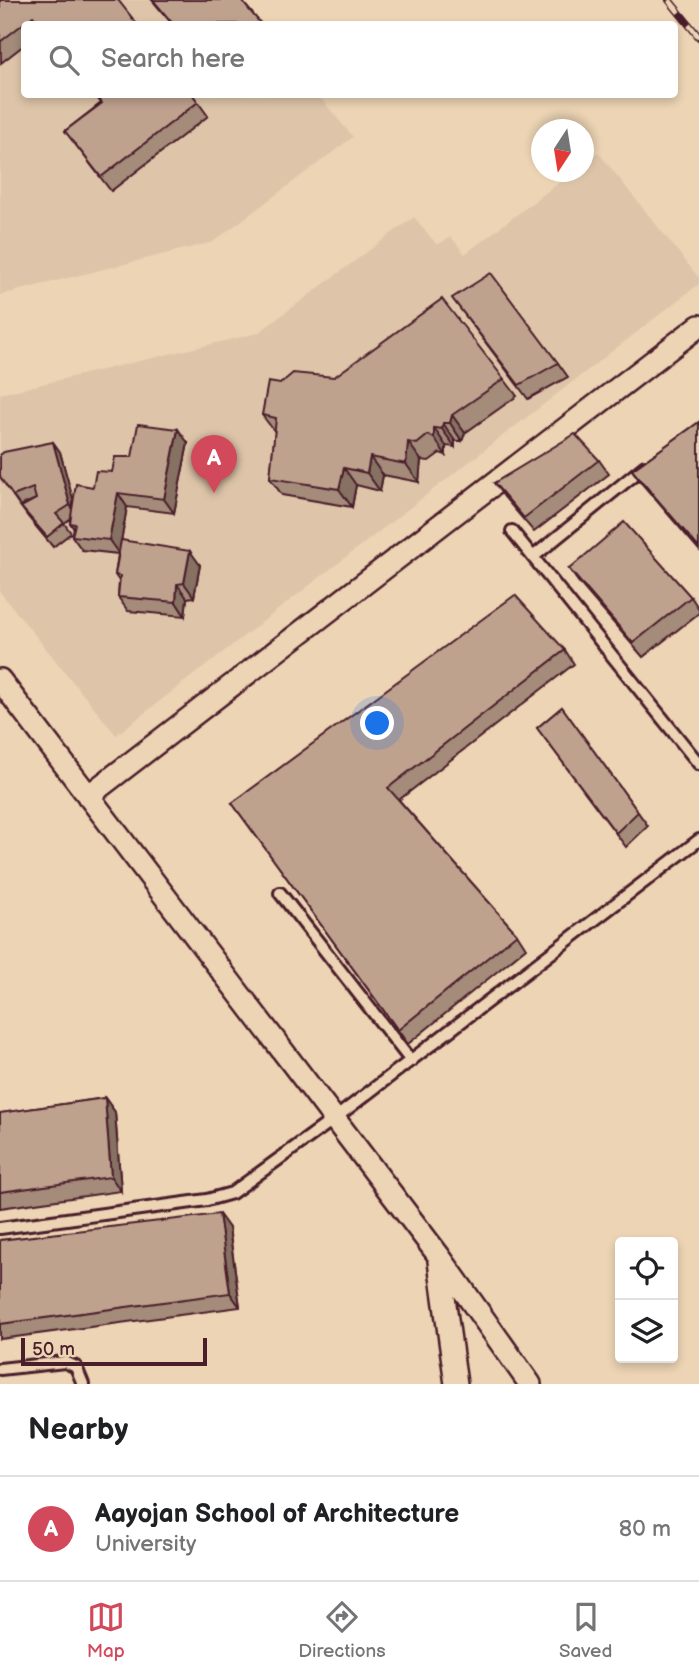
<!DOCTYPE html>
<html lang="en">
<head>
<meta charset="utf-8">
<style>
	body { margin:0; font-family:"Balsamiq Sans",sans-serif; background:#f2f2f2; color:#202124 }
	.controls { position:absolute; right:21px; bottom:21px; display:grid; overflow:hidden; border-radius:7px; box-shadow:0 4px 10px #0003 }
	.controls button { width:63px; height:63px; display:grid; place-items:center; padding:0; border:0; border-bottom:2px solid #e0e0e0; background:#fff; color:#202124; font:35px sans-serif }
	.compass { position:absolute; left:531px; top:119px; width:63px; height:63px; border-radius:50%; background:#fff; box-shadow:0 4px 10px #0003; rotate:192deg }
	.scale { position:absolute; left:21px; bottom:18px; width:186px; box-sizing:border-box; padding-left:7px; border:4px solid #4a1f2b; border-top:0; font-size:19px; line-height:24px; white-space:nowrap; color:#4a1f2b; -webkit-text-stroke:5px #ecd4b4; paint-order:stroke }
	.you { position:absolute; left:378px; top:724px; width:24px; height:24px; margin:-18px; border:5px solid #fff; border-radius:50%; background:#1a73e8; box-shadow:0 0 0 10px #1a73e833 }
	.badge { display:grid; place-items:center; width:46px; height:46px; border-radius:50%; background:#d1495b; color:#fff; font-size:23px; font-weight:700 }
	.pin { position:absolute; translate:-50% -58px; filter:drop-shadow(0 2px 4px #0008) }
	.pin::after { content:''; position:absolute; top:37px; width:24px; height:21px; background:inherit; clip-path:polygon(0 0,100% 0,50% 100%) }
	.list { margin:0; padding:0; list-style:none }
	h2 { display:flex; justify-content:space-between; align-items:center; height:91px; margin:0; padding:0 28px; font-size:30px }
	h2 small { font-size:23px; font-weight:400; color:#757577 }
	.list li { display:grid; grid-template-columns:46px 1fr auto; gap:21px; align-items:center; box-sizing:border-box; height:105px; padding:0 28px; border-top:2px solid #e0e0e0 }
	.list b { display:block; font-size:26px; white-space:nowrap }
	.list p { margin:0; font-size:23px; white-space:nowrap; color:#757577 }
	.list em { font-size:23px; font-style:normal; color:#757577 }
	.icon { flex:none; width:38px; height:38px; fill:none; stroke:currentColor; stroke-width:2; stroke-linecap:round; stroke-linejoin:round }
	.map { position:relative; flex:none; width:699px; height:1384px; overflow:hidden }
	.search { position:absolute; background:#fff; box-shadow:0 4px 10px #0003; left:21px; right:21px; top:21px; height:77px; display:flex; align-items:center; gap:18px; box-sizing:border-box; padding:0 24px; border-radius:7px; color:#757577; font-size:26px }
	.sheet { height:196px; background:#fff }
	nav { display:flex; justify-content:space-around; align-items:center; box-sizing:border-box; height:98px; border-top:2px solid #e0e0e0; background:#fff; font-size:19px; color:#757577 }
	nav a { display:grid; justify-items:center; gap:4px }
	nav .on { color:#d1495b }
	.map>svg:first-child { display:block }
	.built { fill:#dec5a9 }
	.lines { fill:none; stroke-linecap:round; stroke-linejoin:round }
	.service-casing { stroke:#4a1f2b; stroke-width:16 }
	.minor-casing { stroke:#4a1f2b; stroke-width:26 }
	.service { stroke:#ecd4b4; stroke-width:10 }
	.minor { stroke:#ecd4b4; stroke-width:21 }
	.rail-casing { stroke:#4a1f2b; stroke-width:8 }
	.rail { stroke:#ecd4b4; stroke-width:5; stroke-dasharray:16; stroke-linecap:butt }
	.wall { fill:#a48b7a; stroke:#4a1f2b; stroke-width:2 }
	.shaded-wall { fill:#867163; stroke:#4a1f2b; stroke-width:2 }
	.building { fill:#bfa28e; stroke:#4a1f2b; stroke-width:2 }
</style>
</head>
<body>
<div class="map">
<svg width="699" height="1384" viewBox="0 0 699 1384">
	<rect width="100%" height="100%" fill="#ecd4b4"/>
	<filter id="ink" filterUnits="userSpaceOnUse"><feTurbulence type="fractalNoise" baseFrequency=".0143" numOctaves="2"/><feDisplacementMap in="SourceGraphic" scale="14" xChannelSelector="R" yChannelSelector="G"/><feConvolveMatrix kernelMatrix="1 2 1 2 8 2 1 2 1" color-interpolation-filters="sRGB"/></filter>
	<g filter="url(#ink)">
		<path class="built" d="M0 0H239L259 24H24V94L318 95 353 137 213 242 0 295Z
			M598 152 699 278V284L116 735 0 592V394L258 333 414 217 437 245 451 237 465 254 573 172H584V163Z"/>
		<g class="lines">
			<defs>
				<path id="service" d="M512 531 699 764
					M533 557 645 466
					M280 893 411 1061
					M0 1228 207 1200 232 1193 334 1119 699 840
					M0 1369 65 1362 76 1367 83 1384"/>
				<path id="minor" d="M0 680 439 1256 530 1384
					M88 796 699 326
					M439 1261 456 1384"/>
			</defs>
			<use href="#service" class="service-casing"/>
			<use href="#minor" class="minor-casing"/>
			<use href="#service" class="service"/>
			<use href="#minor" class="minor"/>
			<defs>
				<path id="rail" d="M669 0 699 37"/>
			</defs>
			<use href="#rail" class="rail-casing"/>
			<use href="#rail" class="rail"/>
		</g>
		<path class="wall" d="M0 0 137 24H24V45L1 63Z
			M152 0H241L261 24H172Z
			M94 94H192L208 116 111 191 65 131 101 103Z
			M452 298 558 363 568 377 528 399Z
			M334 377 504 379 517 396 465 433 462 441H455V447L446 446V455L440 453 429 461 421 460 419 482 383 475 380 491 356 485 352 507 282 495 270 478 275 432 262 415 280 384Z
			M699 422V550L642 484 632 470Z
			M53 442 60 452 73 501 93 487 132 457 188 443 174 513 127 507 121 540 200 565 194 597 187 598 185 616 128 611 118 597 119 581 115 575 118 554 82 550 72 536 74 529 70 523V519L64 523 71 533 53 547 28 517 21 507 36 499 20 506 13 496Z
			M599 460 609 474 534 532 504 497 494 483Z
			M569 569 691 597 699 609V613L643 657 579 583Z
			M565 650 574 664 399 800 517 934 526 948 408 1044 232 803Z
			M562 707 648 826 626 847 537 728Z
			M105 1098 115 1112 121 1191 0 1208V1113Z
			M229 1228 240 1307 0 1339V1240Z"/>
		<path class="shaded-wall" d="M452 415 465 433 462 441 450 423Z
			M443 423 455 441V447L442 429Z
			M434 428 446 446V455L434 438Z
			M178 429 188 443 174 513 164 499Z
			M53 442 60 452 77 514 70 505Z
			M408 442 421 460 419 482 406 464Z
			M370 457 383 475 380 491 367 473Z
			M344 468 356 485 352 507 339 489Z
			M118 493 127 507 119 554 109 540Z
			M190 551 200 565 194 597 184 583Z
			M177 584 187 598 185 616 176 602Z
			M105 1098 115 1112 121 1191 111 1177Z
			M219 1214 229 1228 240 1307 230 1293Z"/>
		<path class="building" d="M0 0H118L137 24H40L33 16 0 42Z
			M153 0H241L261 24H173Z
			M95 94H192L198 102 101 177 65 131 102 103Z
			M491 273 558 363 519 385 452 298Z
			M442 299 504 379 452 415 450 423H443L442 429 434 428V438L428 435 417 444 408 442 406 464 370 457 367 473 344 468 339 489 270 478 276 418 262 415 268 382 280 384 293 373 334 377Z
			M699 422V548L632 470Z
			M138 424 178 429 164 499 118 493 109 540 72 536 75 524 70 523 76 484 93 487 96 471 112 472 115 457H132Z
			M575 434 599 460 524 518 494 483Z
			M53 442 70 505 56 514 64 523 47 537 21 507 36 499 33 488 13 496 0 477V455L4 452Z
			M624 522 691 597 633 643 569 569Z
			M121 540 190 551 184 583 177 584 176 602 118 597 120 576 115 575Z
			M515 595 565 650 388 788 517 934 398 1030 232 803Z
			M562 707 638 812 616 833 537 728Z
			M105 1098 111 1177 0 1192V1113Z
			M219 1214 230 1293 0 1324V1240Z"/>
	</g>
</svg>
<div class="controls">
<button><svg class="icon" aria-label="locate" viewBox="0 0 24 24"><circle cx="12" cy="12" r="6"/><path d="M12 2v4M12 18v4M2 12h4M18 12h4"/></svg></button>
<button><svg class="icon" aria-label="layers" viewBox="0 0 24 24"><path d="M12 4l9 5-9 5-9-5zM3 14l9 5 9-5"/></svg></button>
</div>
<svg class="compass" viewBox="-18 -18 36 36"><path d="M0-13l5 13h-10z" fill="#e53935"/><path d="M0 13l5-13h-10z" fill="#757577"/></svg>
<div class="scale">50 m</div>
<div class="you"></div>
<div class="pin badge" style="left:214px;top:493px">A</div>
<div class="search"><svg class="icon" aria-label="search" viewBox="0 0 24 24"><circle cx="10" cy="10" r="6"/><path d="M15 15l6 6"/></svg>Search here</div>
</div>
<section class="sheet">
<h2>Nearby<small></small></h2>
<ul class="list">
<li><span class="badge">A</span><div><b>Aayojan School of Architecture</b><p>University</p></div><em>80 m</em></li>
</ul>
</section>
<nav>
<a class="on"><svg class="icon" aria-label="map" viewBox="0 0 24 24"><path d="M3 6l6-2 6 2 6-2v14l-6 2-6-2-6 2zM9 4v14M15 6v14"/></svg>Map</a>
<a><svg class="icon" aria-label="directions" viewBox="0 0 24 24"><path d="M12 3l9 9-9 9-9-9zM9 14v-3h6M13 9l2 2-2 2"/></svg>Directions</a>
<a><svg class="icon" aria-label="saved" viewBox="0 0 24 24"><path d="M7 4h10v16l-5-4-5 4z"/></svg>Saved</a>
</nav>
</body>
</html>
